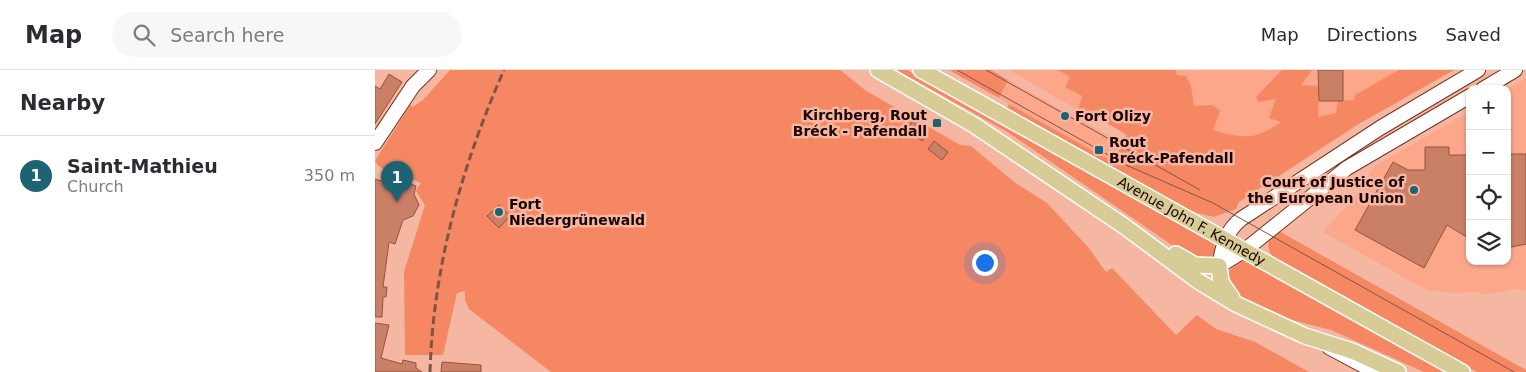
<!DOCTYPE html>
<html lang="en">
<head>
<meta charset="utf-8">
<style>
	body { margin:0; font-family:"DejaVu Sans",sans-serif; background:#f7f7f7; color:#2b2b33 }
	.controls { position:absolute; right:15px; top:15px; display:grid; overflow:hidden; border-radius:10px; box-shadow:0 1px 4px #0004 }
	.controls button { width:45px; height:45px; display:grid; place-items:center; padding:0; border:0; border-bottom:1px solid #e1e1e2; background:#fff; color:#2b2b33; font:25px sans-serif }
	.you { position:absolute; left:609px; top:192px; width:18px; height:18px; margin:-12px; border:4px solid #fff; border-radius:50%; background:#1a73e8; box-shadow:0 0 0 8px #1a73e833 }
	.badge { display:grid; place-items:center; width:32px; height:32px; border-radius:50%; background:#1e6374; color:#fff; font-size:16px; font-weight:700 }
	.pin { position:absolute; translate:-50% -41px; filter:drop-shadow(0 1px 2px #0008) }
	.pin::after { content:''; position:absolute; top:26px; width:18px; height:15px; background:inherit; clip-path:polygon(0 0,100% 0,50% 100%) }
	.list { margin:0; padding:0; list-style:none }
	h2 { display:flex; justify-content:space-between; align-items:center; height:65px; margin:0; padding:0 20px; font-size:21px }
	h2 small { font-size:16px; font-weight:400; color:#7c7c81 }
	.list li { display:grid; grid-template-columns:32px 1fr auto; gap:15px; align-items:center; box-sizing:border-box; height:80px; padding:0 20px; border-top:1px solid #e1e1e2 }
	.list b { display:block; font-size:19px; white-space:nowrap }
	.list p { margin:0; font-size:16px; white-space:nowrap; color:#7c7c81 }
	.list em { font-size:16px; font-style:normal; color:#7c7c81 }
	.icon { flex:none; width:28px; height:28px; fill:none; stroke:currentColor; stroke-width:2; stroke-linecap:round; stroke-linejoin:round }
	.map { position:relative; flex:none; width:1151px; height:302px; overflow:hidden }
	header { display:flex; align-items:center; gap:30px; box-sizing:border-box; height:70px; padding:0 25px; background:#fff; border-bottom:1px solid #e1e1e2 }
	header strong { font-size:24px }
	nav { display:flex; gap:28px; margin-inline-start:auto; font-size:18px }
	.search { width:350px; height:45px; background:#f7f7f7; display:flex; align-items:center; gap:12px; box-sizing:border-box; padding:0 18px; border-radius:28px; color:#7c7c81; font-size:19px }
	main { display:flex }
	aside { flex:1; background:#fff }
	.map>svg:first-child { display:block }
	.built { fill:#fca78a }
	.green { fill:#f58762 }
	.building { fill:#ca7f67; stroke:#97523b }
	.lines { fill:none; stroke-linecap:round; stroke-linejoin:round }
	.minor-casing { stroke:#76341e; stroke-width:12 }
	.secondary-casing { stroke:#76341e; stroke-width:16 }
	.primary-casing { stroke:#fff; stroke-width:18 }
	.minor { stroke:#fff; stroke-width:10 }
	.secondary { stroke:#fff; stroke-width:14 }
	.primary { stroke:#d7cc95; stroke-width:15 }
	.tram { stroke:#7e5449; stroke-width:1 }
	.rail { stroke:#7e5449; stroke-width:3; stroke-dasharray:8 4; stroke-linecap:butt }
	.poi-dot { fill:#1e6374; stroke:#f6b7a2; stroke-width:2 }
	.labels { text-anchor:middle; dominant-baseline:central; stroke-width:5; stroke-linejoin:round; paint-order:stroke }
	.poi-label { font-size:14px; font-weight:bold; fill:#1c0400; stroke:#f6b7a2; text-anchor:start }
	.street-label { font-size:14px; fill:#1c0400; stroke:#f6b7a2 }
</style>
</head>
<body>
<header>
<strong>Map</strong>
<div class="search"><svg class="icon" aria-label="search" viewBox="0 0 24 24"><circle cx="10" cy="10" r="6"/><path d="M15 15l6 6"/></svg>Search here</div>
<nav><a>Map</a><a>Directions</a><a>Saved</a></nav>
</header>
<main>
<aside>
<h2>Nearby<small></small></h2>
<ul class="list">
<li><span class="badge">1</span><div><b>Saint-Mathieu</b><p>Church</p></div><em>350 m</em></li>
</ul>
</aside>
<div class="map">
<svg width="1151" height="302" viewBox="0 0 1151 302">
	<rect width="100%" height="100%" fill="#f6b7a2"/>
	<path class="built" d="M634 0H683L696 7 690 17 707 26 703 40Z
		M801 0H1070L965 59 829 80Z
		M1151 8V220L1138 219 1108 225 1101 222 1081 223 1057 221 1046 217 948 162 979 127 1000 96 1095 41V191H1132V19Z
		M633 10 747 73 738 92 624 28Z"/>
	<path class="green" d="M75 0H465L490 20 585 75 596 76 639 112 672 133 713 177 731 202 737 198 801 265 822 245 841 259 880 272 934 302H176L94 239 90 230V221L82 223 68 285H30L29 202 50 135 41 121 46 113C33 106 7 104 0 91L35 35 38 37 48 30Z
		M522 0H532L835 169 839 173 840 183C830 195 815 185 804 180L634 63Z
		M574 0H616L633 10 624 28Z
		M683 0H801L802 5 811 6 816 16 819 36 838 35 845 41 838 60C866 69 881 70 906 52L894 48 901 29 883 32 881 27 907 0H937L926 15 944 16 943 47 961 43 963 31 979 30 980 25 1024 0H1079L982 55 864 132 861 139 839 147 818 142 632 38 634 34 738 92 752 65 713 42 703 40 707 26 690 17 695 7Z
		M902 160 1151 300V302H1102L901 190C894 183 892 178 894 168L897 169Z
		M867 189H870L1071 302H1049L956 260 905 247 869 230 858 221 849 205Z"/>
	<path class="building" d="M943 0H968V31H944Z
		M14 4 27 12 0 54V16L5 19Z
		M538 51 553 63 547 71 531 59Z
		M559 71 573 82 567 90 553 79Z
		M1050 77H1074V85H1095V169L1072 155 1049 198 980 160 1018 92 1033 100H1050Z
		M1132 84H1151V174L1132 178Z
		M14 106 41 116 39 124 44 135 38 146 28 150 20 174 14 172 8 217H12L11 227H8L7 247H0V109L12 113Z
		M124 135 135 146 124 158 112 146Z
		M0 253 14 255 6 288 27 294 28 290 41 293V298L47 302H0Z
		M67 292 106 295V302H66Z"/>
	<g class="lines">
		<defs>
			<path id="minor" d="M953 279 996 302"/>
			<path id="secondary" d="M1108 19 1140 0
				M0 73 38 16 54 0
				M844 196C848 176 850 162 866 149L1005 58 1103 0
				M844 196 870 180 972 98 1095 26"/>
			<g id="primary">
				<path d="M503 0 599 55 749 156 823 211 861 234 930 266 977 281 1023 302"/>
				<path id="s1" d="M546 0 1087 302"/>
				<path d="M801 184 820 195 844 196 846 212 857 228"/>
			</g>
		</defs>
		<use href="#minor" class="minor-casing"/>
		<use href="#secondary" class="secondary-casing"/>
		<use href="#primary" class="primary-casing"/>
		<use href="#minor" class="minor"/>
		<use href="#secondary" class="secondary"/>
		<use href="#primary" class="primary"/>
		<path class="tram" d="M582 0 751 95 838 133 1139 302
			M611 0 825 120"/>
		<path class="rail" d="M55 302C58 197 87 95 129 0"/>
	</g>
	<g class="poi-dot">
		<circle cx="690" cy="46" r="5"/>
		<rect x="557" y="48" width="10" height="10" rx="2.5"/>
		<rect x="719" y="75" width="10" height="10" rx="2.5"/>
		<circle cx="1039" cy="120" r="5"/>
		<circle cx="124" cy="142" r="5"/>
	</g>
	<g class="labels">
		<g class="poi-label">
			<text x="552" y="45" text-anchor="end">Kirchberg, Rout<tspan x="552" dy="16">Bréck - Pafendall</tspan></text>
			<text x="700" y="46">Fort Olizy</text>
			<text x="734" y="72">Rout<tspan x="734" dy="16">Bréck-Pafendall</tspan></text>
			<text x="1029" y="112" text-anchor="end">Court of Justice of<tspan x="1029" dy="16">the European Union</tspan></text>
			<text x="134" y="134">Fort<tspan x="134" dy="16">Niedergrünewald</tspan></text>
		</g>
		<g class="street-label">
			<text stroke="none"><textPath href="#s1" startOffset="310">Avenue John F. Kennedy</textPath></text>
		</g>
	</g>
</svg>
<div class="controls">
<button>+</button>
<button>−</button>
<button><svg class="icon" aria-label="locate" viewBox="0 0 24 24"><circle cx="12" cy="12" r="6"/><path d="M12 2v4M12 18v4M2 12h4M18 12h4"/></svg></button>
<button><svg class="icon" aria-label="layers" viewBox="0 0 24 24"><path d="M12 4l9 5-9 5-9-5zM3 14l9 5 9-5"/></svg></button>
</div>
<div class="you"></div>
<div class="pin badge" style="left:22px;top:132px">1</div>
</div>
</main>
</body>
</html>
